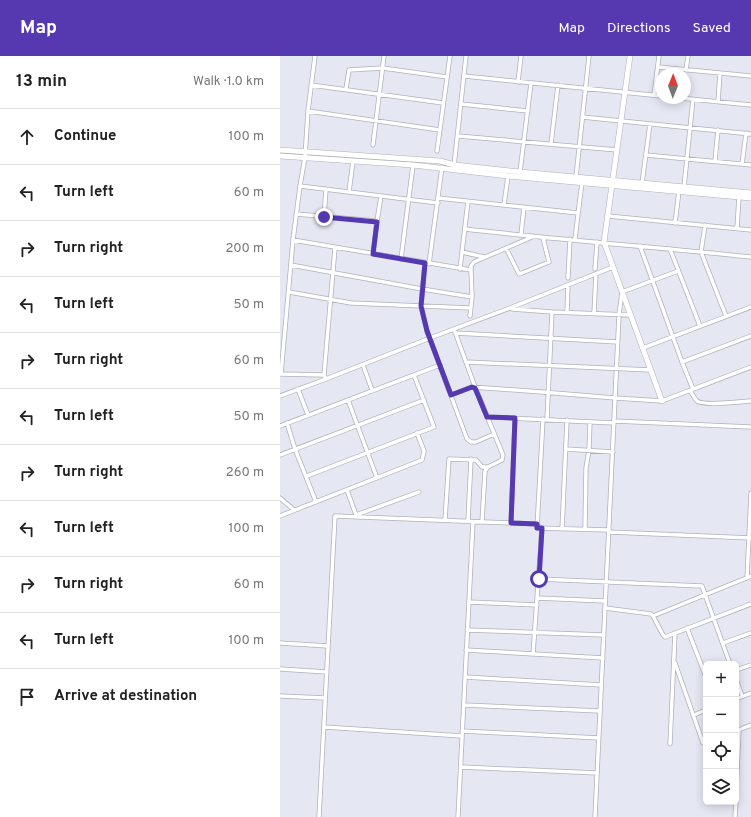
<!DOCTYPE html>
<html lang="en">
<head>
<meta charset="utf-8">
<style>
	body { margin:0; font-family:Overpass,sans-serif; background:#f6f6f6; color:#222 }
	.controls { position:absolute; right:12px; bottom:12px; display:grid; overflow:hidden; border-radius:6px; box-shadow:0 2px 10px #0003 }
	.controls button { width:36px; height:36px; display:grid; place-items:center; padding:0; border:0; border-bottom:1px solid #e0e0e0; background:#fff; color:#222; font:20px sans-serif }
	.compass { position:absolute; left:375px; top:12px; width:36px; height:36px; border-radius:50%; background:#fff; box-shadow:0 2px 10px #0003; rotate:1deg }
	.stop { position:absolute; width:12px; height:12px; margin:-9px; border:3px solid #5639b1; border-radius:50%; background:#fff }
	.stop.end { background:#5639b1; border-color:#fff; box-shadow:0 1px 4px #0008 }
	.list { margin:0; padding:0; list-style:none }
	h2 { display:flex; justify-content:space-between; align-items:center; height:52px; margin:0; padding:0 16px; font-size:17px }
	h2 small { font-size:13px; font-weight:400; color:#767676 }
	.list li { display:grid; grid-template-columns:26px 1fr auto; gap:12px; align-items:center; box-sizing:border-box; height:56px; padding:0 16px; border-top:1px solid #e0e0e0 }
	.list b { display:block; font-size:15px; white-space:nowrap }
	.list em { font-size:13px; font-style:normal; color:#767676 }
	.icon { flex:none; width:22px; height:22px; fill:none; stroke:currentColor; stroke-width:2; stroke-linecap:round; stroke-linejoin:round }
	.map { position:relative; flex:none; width:471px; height:761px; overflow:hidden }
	header { display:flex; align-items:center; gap:24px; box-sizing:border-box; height:56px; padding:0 20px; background:#5639b1; color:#fff }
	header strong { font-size:19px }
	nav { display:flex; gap:22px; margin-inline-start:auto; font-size:14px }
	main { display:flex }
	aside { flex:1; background:#fff }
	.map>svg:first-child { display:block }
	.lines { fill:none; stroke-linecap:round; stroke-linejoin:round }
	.street-casing { stroke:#afb1bc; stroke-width:5 }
	.secondary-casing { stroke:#afb1bc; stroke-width:6 }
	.street { stroke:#fff; stroke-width:3.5 }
	.secondary { stroke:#fff; stroke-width:5 }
	.route { stroke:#5639b1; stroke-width:5 }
</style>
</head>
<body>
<header>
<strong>Map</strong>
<nav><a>Map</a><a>Directions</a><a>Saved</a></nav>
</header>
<main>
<aside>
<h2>13 min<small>Walk · 1.0 km</small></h2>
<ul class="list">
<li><svg class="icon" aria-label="ahead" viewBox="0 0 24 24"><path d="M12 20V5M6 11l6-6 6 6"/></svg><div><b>Continue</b></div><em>100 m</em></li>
<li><svg class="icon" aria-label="left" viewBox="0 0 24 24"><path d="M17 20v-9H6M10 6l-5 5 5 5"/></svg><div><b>Turn left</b></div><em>60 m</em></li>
<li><svg class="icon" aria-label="right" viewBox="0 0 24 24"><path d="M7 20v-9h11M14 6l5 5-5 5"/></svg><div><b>Turn right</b></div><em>200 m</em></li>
<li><svg class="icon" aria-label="left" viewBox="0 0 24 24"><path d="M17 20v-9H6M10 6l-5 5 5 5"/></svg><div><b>Turn left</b></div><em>50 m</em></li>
<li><svg class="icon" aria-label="right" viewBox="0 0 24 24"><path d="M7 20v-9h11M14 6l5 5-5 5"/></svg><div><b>Turn right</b></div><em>60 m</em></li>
<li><svg class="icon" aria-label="left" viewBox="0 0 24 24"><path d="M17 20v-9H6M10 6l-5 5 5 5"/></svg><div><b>Turn left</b></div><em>50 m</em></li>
<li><svg class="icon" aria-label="right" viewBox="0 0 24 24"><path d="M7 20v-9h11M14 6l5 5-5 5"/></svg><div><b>Turn right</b></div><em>260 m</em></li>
<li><svg class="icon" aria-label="left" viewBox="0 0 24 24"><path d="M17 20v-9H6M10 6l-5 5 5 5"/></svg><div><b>Turn left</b></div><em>100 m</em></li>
<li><svg class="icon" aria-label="right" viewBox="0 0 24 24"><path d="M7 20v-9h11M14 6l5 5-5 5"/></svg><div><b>Turn right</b></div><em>60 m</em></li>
<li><svg class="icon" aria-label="left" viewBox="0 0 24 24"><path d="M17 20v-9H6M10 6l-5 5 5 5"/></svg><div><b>Turn left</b></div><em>100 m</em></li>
<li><svg class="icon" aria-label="arrive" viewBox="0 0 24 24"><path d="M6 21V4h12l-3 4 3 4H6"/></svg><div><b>Arrive at destination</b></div></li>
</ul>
</aside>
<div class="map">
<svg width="471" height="761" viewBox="0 0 471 761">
	<rect width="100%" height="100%" fill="#e5e8f3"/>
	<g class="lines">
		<defs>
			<path id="street" d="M378 11 471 20
				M406 14 408 0
				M184 20 381 40
				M238 26 241 0
				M31 29 163 47
				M66 33 69 14 103 12 167 21
				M374 39 379 0
				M400 42 471 49
				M438 46 440 17
				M181 48 248 55
				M28 55 160 74
				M302 61 471 78
				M178 80 337 94
				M271 88 278 29
				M93 89 104 0
				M157 95 170 0
				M366 99 471 109
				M435 105 438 74
				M462 108 466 77
				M174 110 186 0
				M240 116 251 27
				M296 121 309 0
				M362 127 370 68
				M20 130 158 147
				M404 131 413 43
				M69 136 73 105
				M158 142 298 157
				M224 149 228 120
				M16 158 97 165 93 198
				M328 160 471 174
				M44 161 46 133
				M97 165 101 140
				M395 167 399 135
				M425 169 421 196 446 260
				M457 172 459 141
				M185 173C280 184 376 191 471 201
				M241 179 244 151
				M295 183 302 126
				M13 184 191 214 192 241 190 260
				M360 190 402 306 413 333
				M226 192 239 218 242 217 269 206 263 182
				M390 193 420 270
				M182 196 204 201
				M121 203 133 109
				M145 207 141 250 147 275 187 383 191 386H196L214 378
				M149 208 162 111
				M11 209 142 233 192 241
				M180 213 188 145
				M315 213 317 186
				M191 214V210L194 206 252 181
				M288 222 290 183
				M9 236 71 247 190 252
				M232 253 272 256 350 259
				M287 256 288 229
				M314 257 316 218
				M174 273 195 331 223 399 222 404 208 411 205 415 202 466
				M175 277 338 286
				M363 292 471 251
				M186 306 371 314
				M402 306 471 280
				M83 309 92 334
				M0 318 44 319
				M1 318 13 184 20 130 25 101 28 55 35 0
				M46 323 44 319 55 192
				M18 333 28 359
				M410 334C412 338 414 342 417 345 423 350 461 346 471 345
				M171 339 192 331 262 336 335 342 382 345 471 311
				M0 340 46 323 150 282 230 252 333 211
				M68 344 97 422
				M207 361 334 367
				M263 363 257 472 329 474
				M267 363 272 256
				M334 365 471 371
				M7 367 15 393 36 446
				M0 370 160 309
				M286 393 333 396
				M0 399 144 344
				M27 420 154 371 134 319
				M67 434 76 459 139 436
				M0 442 14 454
				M0 460 142 404 144 395 137 377
				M165 464 169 403 196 404 202 411H208
				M188 465 191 403
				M231 467 235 362
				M282 473 287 364
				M305 473 306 412 309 394 310 366
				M329 476 471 482
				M467 522 471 437
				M259 523 422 530 450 608
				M257 542 325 545
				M189 546 257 549
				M325 552 371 558 373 560 383 579 385 581 471 548
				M373 560 471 520
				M407 572 426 621
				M187 574 324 579
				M0 587 48 590
				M443 587 471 577
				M186 594 323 602
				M253 598 262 472
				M395 607 423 687H426
				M0 613 47 616
				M456 614 471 609
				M185 621 321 629
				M456 623 462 640
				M0 640 45 642
				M456 643 471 637
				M184 649 320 655
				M414 659 426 654
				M44 671 182 680
				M182 675 319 682
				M456 675 471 669
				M390 688 395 577
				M181 711 317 717
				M456 738 459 674
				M39 761 55 460 257 468
				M178 761 193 466
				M315 761 339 259 342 236 398 215
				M455 761 456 746"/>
			<path id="secondary" d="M350 0 324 186 382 345
				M0 94 160 105 175 109 240 116 471 137
				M0 100 133 109 228 120 471 142"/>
		</defs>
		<use href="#street" class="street-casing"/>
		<use href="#secondary" class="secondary-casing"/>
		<use href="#street" class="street"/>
		<use href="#secondary" class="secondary"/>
	</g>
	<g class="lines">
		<path class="route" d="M44 161 97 166 93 198 145 207 141 250 147 275 171 339 192 331 195 332 207 361 235 362 231 467 257 468V472H262L259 523"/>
	</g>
</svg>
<div class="controls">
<button>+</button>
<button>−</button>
<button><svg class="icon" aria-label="locate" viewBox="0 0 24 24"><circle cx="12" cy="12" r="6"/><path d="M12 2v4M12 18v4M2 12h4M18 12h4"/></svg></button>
<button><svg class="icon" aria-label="layers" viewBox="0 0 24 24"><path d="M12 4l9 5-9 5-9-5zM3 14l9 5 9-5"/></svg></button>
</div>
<svg class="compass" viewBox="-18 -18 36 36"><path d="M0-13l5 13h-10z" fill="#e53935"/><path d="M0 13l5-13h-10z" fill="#767676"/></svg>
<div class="stop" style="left:259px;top:523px"></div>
<div class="stop end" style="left:44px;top:161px"></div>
</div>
</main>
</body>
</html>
